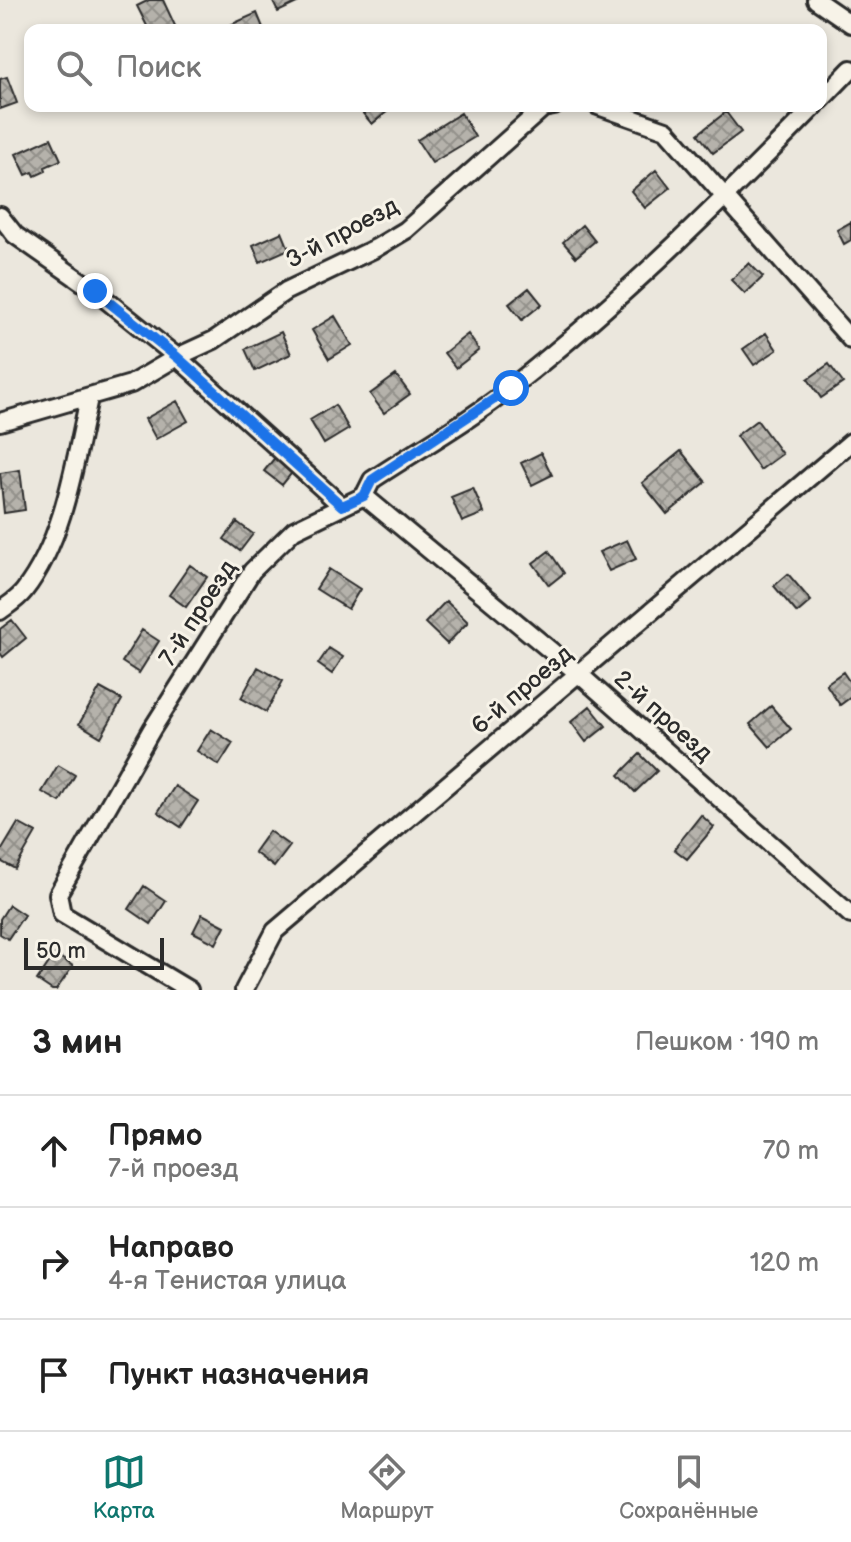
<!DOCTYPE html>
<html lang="ru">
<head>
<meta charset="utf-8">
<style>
	body { margin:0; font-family:"Balsamiq Sans",sans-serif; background:#f6f6f6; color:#222 }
	.scale { position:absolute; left:24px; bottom:20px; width:140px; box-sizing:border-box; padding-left:8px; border:4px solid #2b2b2b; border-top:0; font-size:22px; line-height:28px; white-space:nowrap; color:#2b2b2b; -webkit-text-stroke:6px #f7f3e8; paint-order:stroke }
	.stop { position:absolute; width:24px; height:24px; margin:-18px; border:6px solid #1a73e8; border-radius:50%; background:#fff }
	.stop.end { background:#1a73e8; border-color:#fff; box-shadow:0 2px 8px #0008 }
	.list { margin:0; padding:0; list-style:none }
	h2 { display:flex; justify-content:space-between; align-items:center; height:104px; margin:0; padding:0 32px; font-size:34px }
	h2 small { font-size:26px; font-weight:400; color:#767676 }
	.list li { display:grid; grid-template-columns:52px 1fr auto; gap:24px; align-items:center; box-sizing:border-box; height:112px; padding:0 32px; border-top:2px solid #e0e0e0 }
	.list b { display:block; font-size:30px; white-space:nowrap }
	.list p { margin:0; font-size:26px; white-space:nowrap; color:#767676 }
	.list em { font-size:26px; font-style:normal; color:#767676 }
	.icon { flex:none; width:44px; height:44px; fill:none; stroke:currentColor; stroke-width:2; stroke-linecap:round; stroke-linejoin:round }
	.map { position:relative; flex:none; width:851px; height:990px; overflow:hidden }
	.search { position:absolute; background:#fff; box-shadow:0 4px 12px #0003; left:24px; right:24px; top:24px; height:88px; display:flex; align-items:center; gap:20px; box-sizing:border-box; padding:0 28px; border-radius:16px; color:#767676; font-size:30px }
	.sheet { height:440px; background:#fff }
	nav { display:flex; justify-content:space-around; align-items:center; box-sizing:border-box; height:112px; border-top:2px solid #e0e0e0; background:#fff; font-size:22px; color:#767676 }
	nav a { display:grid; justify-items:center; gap:4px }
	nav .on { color:#0f766e }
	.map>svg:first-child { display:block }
	.building { fill:url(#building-cross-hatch); stroke:#2b2b2b; stroke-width:2 }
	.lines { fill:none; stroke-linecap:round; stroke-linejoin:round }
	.street-casing { stroke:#2b2b2b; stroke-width:22 }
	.street { stroke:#f7f3e8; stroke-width:16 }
	.route { stroke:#1a73e8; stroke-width:10 }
	.labels { text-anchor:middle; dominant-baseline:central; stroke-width:6; stroke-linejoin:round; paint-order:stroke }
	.street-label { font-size:24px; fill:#2b2b2b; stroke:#f7f3e8 }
</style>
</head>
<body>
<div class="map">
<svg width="851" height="990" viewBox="0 0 851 990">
	<defs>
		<pattern id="building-cross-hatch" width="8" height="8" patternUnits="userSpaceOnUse" patternTransform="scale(2)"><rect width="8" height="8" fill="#b5b2ab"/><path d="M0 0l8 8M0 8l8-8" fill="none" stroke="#93918b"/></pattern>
	</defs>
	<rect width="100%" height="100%" fill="#ebe7dd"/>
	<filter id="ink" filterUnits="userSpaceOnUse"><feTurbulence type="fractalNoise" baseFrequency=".0125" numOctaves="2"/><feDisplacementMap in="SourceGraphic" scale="16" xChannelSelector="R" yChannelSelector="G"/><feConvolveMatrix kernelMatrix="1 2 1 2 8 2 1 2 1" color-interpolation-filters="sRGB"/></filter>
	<g filter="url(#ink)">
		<path class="building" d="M149 0H163L177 30H149L137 6Z
			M272 0H303L278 12Z
			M257 13 264 30H219Z
			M7 77 17 103 0 109V79Z
			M364 106H394L372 124 360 110Z
			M726 112 741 132 713 153 698 134Z
			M461 113 475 137 432 163 417 140Z
			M51 138 61 160 45 167 46 171 35 176 33 172 26 175 16 154Z
			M656 170 670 188 645 208 631 191Z
			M851 222V240L844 244 837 230Z
			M582 225 595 241 576 257 563 242Z
			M282 232 289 249 260 262 253 245Z
			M749 263 763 277 745 294 731 280Z
			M529 288 542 304 522 320 509 304Z
			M335 316 352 345 329 359 312 330Z
			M281 332 291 354 255 371 245 349Z
			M766 333 777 350 754 365 743 349Z
			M468 334 479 350 456 368 444 353Z
			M829 364 843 383 821 398 808 379Z
			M396 375 410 394 384 413 370 394Z
			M177 401 188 421 156 439 145 419Z
			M335 405 349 429 324 444 310 420Z
			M757 420 782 454 760 470 736 436Z
			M681 451 706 482 667 514 642 483Z
			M541 453 552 475 532 485 521 463Z
			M277 455 295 469 282 485 264 471Z
			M20 470 25 510 4 513 0 473Z
			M473 488 484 513 462 522 451 497Z
			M237 522 253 534 240 551 224 539Z
			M627 540 636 559 609 571 599 552Z
			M549 551 564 573 549 585 533 563Z
			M190 565 207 577 186 607 169 595Z
			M329 569 360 589 348 609 316 589Z
			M788 574 811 601 797 613 774 586Z
			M446 601 468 622 447 644 425 623Z
			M12 620 26 638 3 657 0 653V629Z
			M142 630 159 641 139 673 122 662Z
			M329 648 343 657 332 674 318 664Z
			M258 667 283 681 266 712 241 698Z
			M843 672 851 684V697L840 705 826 684Z
			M100 688 122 700 101 737 79 724Z
			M590 706 606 726 586 742 571 722Z
			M771 706 791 729 770 747 750 724Z
			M211 729 233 743 219 765 197 751Z
			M640 754 657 771 635 792 619 775Z
			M58 765 75 775 60 802 42 792Z
			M175 786 198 801 181 827 158 812Z
			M701 815 714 827 687 859 674 849Z
			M18 823 36 833 15 869 0 861V853Z
			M269 831 290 846 274 867 254 852Z
			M144 886 166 901 151 924 129 909Z
			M9 905 24 915 8 939 0 934V919Z
			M202 914 225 926 216 944 193 932Z
			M55 954 73 966 56 990H52L37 980Z"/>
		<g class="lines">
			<defs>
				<path id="street" d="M816 0 851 24
					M821 100 851 69
					M598 106 666 130 851 340
					M0 216 15 235 95 291 177 357 342 506
					M0 422 131 384 177 357 214 340 286 291 376 248 406 230 543 108 554 106
					M364 496 579 674 851 915
					M0 611C8 605 18 599 24 591 64 540 75 461 89 398
					M189 990 62 914 58 894 152 729 252 571 294 530 364 496 372 480C419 449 469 421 513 386 621 301 719 204 815 106
					M244 990 275 931 851 442"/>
			</defs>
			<use href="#street" class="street-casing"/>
			<use href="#street" class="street"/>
		</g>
	</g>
	<g class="lines" filter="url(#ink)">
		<path class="route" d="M95 291 177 357 342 506 364 496 372 480 511 388"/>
	</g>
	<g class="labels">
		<g class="street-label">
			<text transform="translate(342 233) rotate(-28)">3-й проезд</text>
			<text transform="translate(198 613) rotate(-57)">7-й проезд</text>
			<text transform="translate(522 690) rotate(-40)">6-й проезд</text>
			<text transform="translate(663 716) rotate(42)">2-й проезд</text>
		</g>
	</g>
</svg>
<div class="scale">50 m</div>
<div class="stop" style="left:511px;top:388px"></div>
<div class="stop end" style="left:95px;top:291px"></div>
<div class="search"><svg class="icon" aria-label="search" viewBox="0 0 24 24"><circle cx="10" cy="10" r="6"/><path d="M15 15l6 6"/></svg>Поиск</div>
</div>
<section class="sheet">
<h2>3 мин<small>Пешком · 190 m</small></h2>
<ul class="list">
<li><svg class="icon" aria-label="ahead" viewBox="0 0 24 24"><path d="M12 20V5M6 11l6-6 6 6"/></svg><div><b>Прямо</b><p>7-й проезд</p></div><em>70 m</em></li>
<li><svg class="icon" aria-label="right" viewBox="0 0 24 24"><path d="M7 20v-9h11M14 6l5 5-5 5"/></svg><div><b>Направо</b><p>4-я Тенистая улица</p></div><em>120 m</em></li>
<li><svg class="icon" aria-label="arrive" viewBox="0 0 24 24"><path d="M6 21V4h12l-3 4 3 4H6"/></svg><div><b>Пункт назначения</b></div></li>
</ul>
</section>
<nav>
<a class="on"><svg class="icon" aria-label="map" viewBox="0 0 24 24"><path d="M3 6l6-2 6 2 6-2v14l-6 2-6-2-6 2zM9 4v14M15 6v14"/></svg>Карта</a>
<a><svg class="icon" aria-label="directions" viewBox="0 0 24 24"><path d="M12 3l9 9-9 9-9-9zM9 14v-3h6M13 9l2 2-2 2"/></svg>Маршрут</a>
<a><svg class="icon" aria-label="saved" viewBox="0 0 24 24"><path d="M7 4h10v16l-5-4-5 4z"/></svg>Сохранённые</a>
</nav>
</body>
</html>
